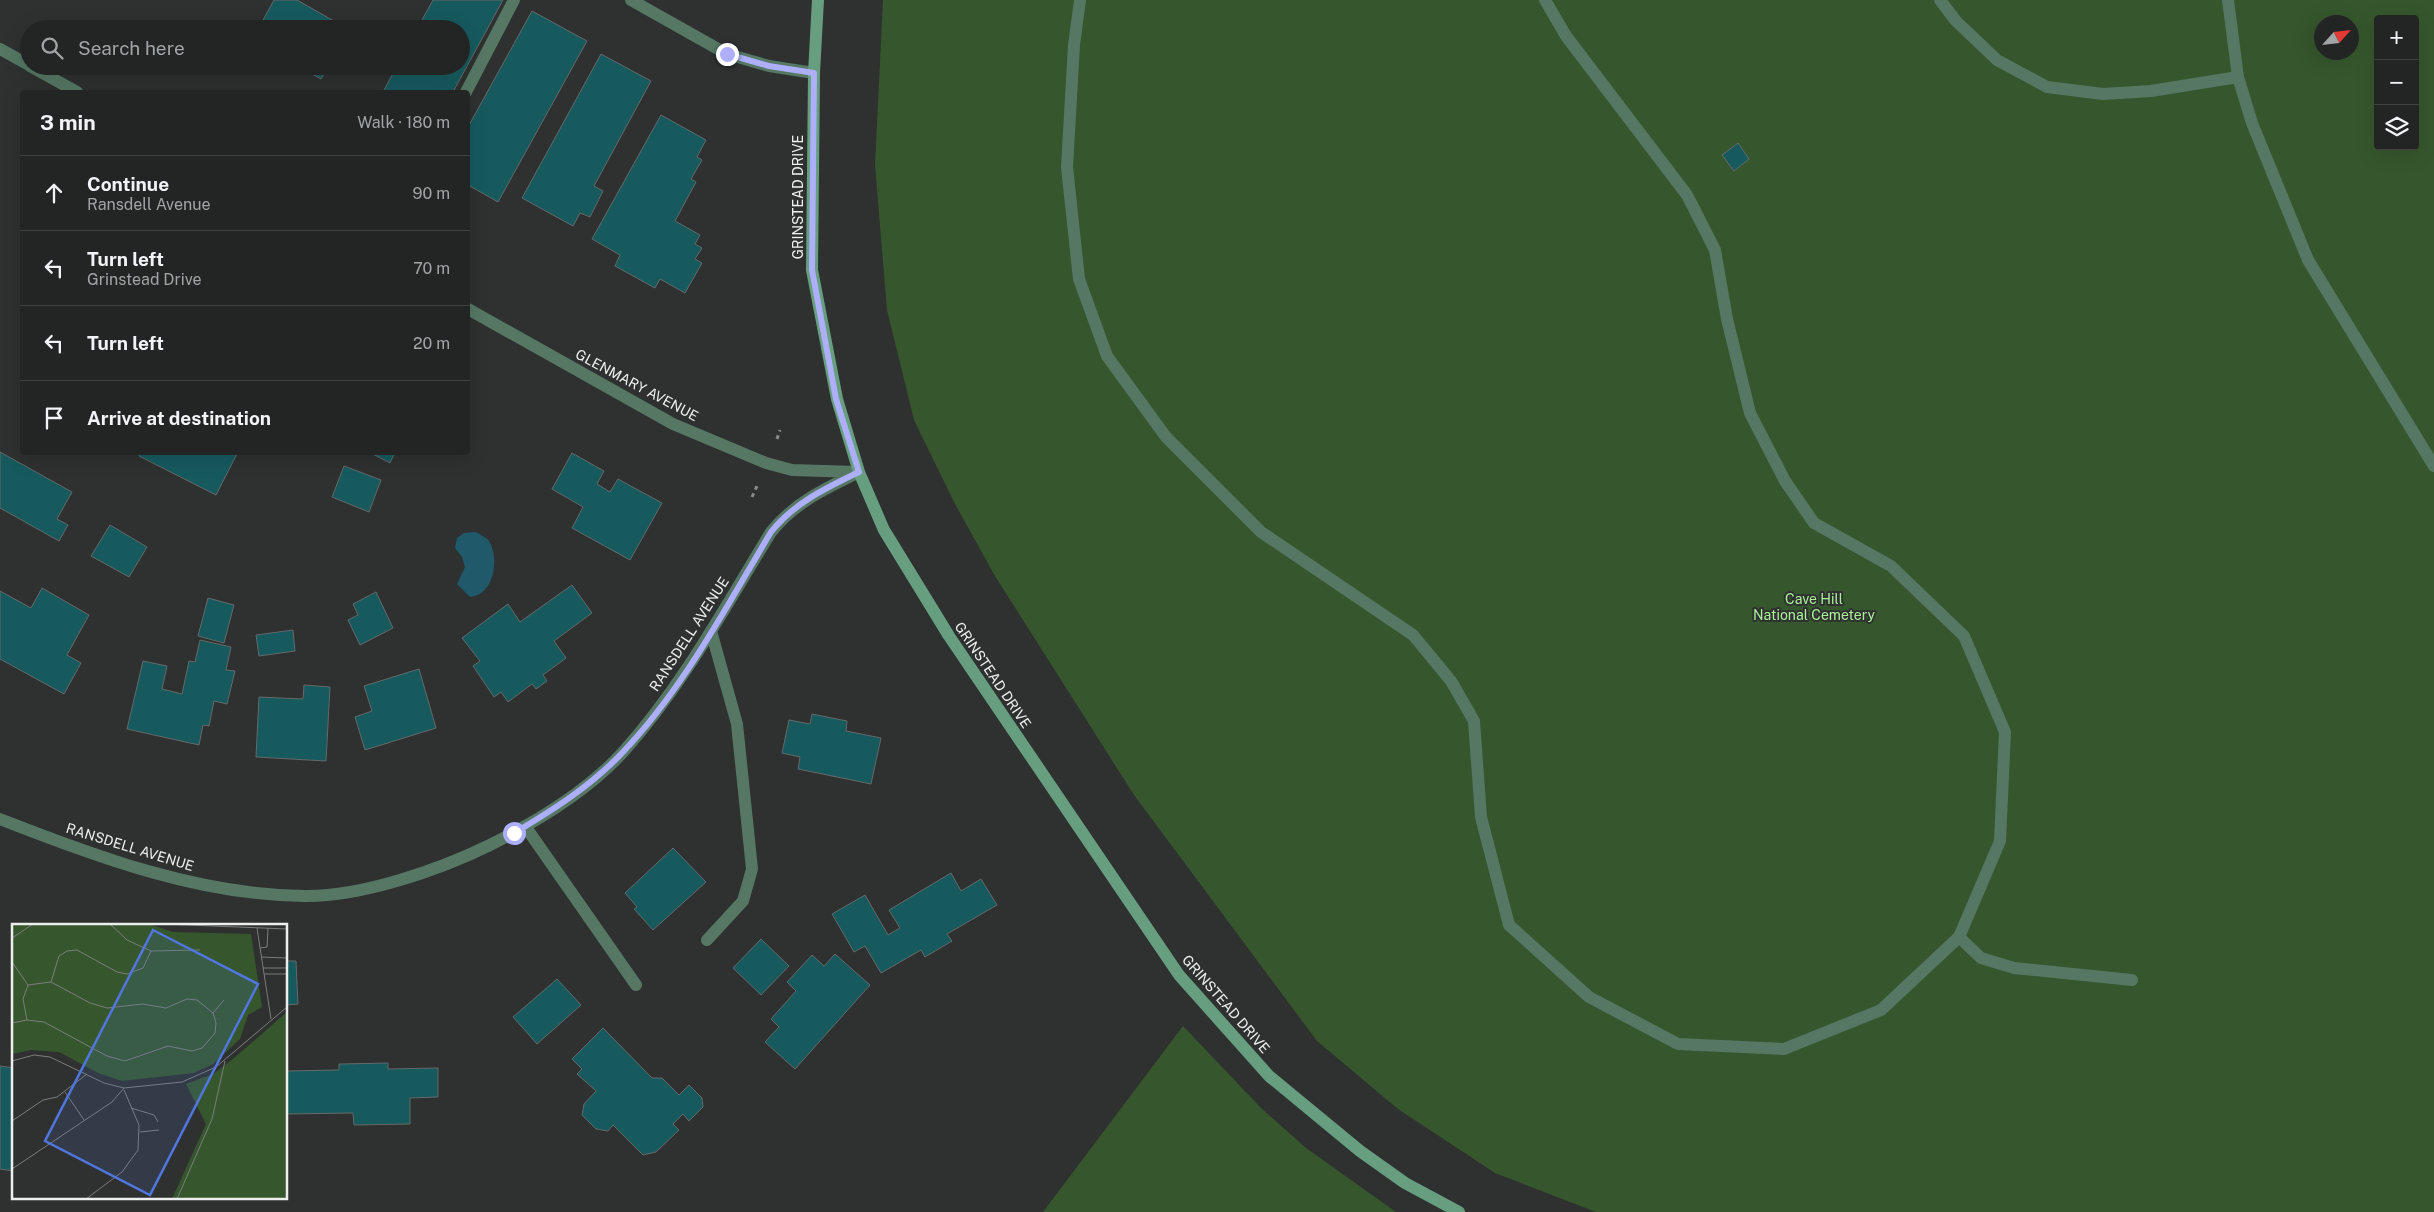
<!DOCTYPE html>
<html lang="en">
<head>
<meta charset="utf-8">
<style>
	body { margin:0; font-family:"Public Sans",sans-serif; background:#2a2d2c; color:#f1f3f6 }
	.controls { position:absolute; right:15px; top:15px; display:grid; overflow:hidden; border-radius:5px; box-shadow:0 5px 20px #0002 }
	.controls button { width:45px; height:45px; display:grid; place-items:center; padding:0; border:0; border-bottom:1px solid #3f4241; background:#222524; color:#f1f3f6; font:25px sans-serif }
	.compass { position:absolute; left:2314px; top:15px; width:45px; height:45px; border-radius:50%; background:#222524; box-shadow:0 5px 20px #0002; rotate:63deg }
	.stop { position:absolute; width:15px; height:15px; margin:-11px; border:4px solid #adaffb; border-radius:50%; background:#fff }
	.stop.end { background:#adaffb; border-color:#fff; box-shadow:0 1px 5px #0008 }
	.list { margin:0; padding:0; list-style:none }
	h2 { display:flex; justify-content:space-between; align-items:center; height:65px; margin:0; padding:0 20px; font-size:21px }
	h2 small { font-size:16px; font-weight:400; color:#a2a5a6 }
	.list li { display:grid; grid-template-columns:32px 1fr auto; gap:15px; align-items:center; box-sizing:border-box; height:75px; padding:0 20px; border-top:1px solid #3f4241 }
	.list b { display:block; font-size:19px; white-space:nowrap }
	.list p { margin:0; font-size:16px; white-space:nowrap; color:#a2a5a6 }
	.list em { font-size:16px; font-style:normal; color:#a2a5a6 }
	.icon { flex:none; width:28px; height:28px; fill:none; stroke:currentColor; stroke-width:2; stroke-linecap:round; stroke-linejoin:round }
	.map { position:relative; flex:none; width:2434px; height:1212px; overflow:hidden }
	.search { position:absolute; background:#222524; box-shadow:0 5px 20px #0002; left:20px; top:20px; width:450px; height:55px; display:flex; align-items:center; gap:12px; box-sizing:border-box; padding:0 18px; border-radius:28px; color:#a2a5a6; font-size:19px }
	.panel { position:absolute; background:#222524; box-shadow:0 5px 20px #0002; left:20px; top:90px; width:450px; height:365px; border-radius:5px }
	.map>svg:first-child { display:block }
	.green { fill:#36572d; fill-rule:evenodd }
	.water { fill:#1f596a }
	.building { fill:#165a5e; stroke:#65696a }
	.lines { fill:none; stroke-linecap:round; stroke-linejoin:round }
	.path { stroke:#878a89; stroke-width:3; stroke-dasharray:4 4; stroke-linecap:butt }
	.lane { stroke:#557764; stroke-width:12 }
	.street { stroke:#557764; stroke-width:12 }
	.secondary { stroke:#679e80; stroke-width:12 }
	.route { stroke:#adaffb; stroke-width:6 }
	.labels { text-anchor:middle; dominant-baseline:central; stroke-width:4; stroke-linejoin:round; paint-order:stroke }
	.street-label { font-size:14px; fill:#edefef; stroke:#2e3130 }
	.park-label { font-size:14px; fill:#abf298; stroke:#2e3130 }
	.inset-road { fill:none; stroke:#7a7d7c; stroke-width:1 }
	.view { fill:#5176de; fill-opacity:0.15; stroke:#5176de; stroke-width:2.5 }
	.inset-edge { fill:none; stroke:#edefef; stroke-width:2.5 }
</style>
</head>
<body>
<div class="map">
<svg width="2434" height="1212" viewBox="0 0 2434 1212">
	<rect width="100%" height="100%" fill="#2e3130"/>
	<path class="green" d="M883 0H2434V1212H1596L1495 1173 1398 1109 1317 1041 1134 795 995 576 955 504 914 420 887 310 875 165ZM2378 19H2415V146H2378ZM2322 22H2352V52H2322Z
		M1183 1026 1261 1108 1306 1148 1396 1212H1043Z"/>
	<path class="water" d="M476 532C480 535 486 537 489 541 500 559 494 595 470 597L457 584 465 567 462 557 455 548 457 538 464 533Z"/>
	<path class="building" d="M274 0H297L348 29H258Z
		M433 0H503L453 92H383L397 66H461V29H417Z
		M532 11 587 41 498 202 468 185V127Z
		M601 54 651 81 594 186 603 191 590 217 580 213 573 226 522 198Z
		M298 66H329L321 79Z
		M661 115 706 140 697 157 702 160 691 179 696 182 675 221 700 235 695 244 702 248 695 259 702 263 685 293 660 279 655 288 615 266 620 255 592 239Z
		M1738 143 1749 159 1734 171 1722 155Z
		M0 452 72 492 57 519 68 525 59 541 0 508Z
		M141 452H238L216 495 139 456Z
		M369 452H395L390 463Z
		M572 453 604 471 597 484 610 492 618 479 662 503 630 560 572 528 583 507 552 489Z
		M344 466 381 480 369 512 332 497Z
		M110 525 147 547 129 577 91 556Z
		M572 585 592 613 554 641 566 658 543 675 547 681 536 689 532 684 508 702 501 692 494 697 473 666 480 661 462 638 508 604 520 622Z
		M42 588 89 615 67 655 81 663 64 694 0 659V591L31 608Z
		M376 592 393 628 360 645 348 620 358 615 353 604Z
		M208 598 234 605 224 643 198 636Z
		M293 630 295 651 259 656 256 635Z
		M200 640 231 647 226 670 235 671 227 704 214 701 209 726 203 725 199 745 127 729 143 661 167 666 162 689 182 694 189 661 195 662Z
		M419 669 436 728 365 750 355 717 372 711 364 686Z
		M304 685 330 687 326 761 256 757 259 697 303 699Z
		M812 714 847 721 846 731 881 738 871 784 798 769 800 757 782 753 789 720 810 724Z
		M673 848 706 882 653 930 634 909 637 907 625 893Z
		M951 873 961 891 981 879 997 905 947 934 952 941 925 957 921 950 881 973 865 946 854 952 832 914 865 895 888 935 900 928 889 910Z
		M761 939 789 966 761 995 733 968Z
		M835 954 870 985 795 1069 765 1042 779 1027 771 1019 796 991 787 982 812 955 824 966Z
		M286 961H296L298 1004 286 1005Z
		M557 979 581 1005 537 1044 513 1017Z
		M603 1028 652 1078H662L679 1095 689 1085 702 1098 703 1107 689 1121 683 1114 673 1124 679 1130 656 1152 643 1155 613 1125 608 1131 596 1129 582 1115 584 1104 596 1091 577 1074 582 1069 572 1059Z
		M388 1063V1069L438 1068V1097L410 1098V1124L354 1125 353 1113 286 1114V1071L339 1070V1064Z
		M0 1066 14 1068V1171L0 1169Z"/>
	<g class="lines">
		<path class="path" d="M777 439 780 430
			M752 497 757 486"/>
		<path class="lane" d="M631 0 727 54 769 66 814 73
			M1080 0 1074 45 1067 167 1079 279 1107 356 1166 437 1261 532 1413 635 1451 681 1474 721 1481 817 1509 925 1589 997 1678 1044 1784 1049 1881 1010 1959 937 2000 841 2005 732 1964 636 1891 566 1814 523 1785 481 1750 413 1727 319 1715 250 1687 195 1566 36 1545 0
			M1940 0 1956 21 1997 60 2047 87 2103 94 2151 91 2238 77
			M2228 0 2238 77 2252 123 2308 260 2434 466
			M466 92 514 0
			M525 826 636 985
			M1959 937 1981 958 2014 968 2132 980
			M707 940 743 901 752 869 737 724 711 631"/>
		<path class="street" d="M0 49 29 65
			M30 66 77 92
			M468 309 673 424 766 463 792 470 857 472
			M0 819C97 857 199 895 304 896 361 897 439 870 490 845 538 821 588 791 624 751 683 685 725 607 771 532 794 503 826 488 859 472"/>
		<path class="secondary" d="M818 0 814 73 812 270 837 399 859 472 884 530 949 636 1179 975 1269 1076 1360 1151 1405 1183 1459 1212"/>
	</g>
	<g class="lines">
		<path class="route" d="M514 833C553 810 591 786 623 752 684 688 726 607 771 532 794 503 826 488 859 472L836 399 812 270 814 73 769 66 727 54"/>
	</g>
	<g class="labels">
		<g class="street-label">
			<text transform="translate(798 197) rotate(-90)">GRINSTEAD DRIVE</text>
			<text transform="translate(637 385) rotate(28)">GLENMARY AVENUE</text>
			<text transform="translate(689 634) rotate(-57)">RANSDELL AVENUE</text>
			<text transform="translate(993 675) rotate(56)">GRINSTEAD DRIVE</text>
			<text transform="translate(130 847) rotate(17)">RANSDELL AVENUE</text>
			<text transform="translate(1226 1004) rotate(49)">GRINSTEAD DRIVE</text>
		</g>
		<g class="park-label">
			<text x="1814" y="599">Cave Hill<tspan x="1814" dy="16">National Cemetery</tspan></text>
		</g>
	</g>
	<g transform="translate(12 924)">
		<rect width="275" height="275" fill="#2e3130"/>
		<path d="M0 0H137L161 8 239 10 250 83 236 91 228 115 201 140 182 149 110 157 86 149 47 128 19 126 0 130ZM275 88V275H160L194 200 174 160 201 150 221 135Z" fill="#36572d"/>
		<path class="inset-road" d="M98 0 115 16 139 27 188 26M152 0 275 5M245 4 259 95M0 14 21 0M248 24 255 23 256 4M249 33 275 34M0 38 16 61 11 75 15 96 0 99M251 44H275M252 50H275M39 58 47 32 55 27 65 26 105 48 115 50 131 44 139 27M201 89 212 76M15 96 32 98 95 132 113 137 156 122 180 127 190 124 203 109 204 99 201 89 185 76 175 75 154 84 131 80 95 84 78 79 39 58 16 61M0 137 22 131 38 133 92 159 112 164 170 158 204 143 275 83M53 168 72 196M119 184 142 191 146 198M0 197 31 176 45 173 75 150M128 208 147 206M0 245 100 178 112 164M74 275 110 248 126 226 127 201 112 166M165 275 200 195 213 137"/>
		<path class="view" d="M141 6 246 60 138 271 33 217Z"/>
		<rect width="275" height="275" class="inset-edge"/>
	</g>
</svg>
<div class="controls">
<button>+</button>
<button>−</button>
<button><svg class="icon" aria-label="layers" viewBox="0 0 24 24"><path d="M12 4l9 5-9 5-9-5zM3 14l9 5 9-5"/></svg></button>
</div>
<svg class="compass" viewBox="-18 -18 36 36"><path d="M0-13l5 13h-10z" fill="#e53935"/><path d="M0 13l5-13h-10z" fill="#a2a5a6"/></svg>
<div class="stop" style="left:514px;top:833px"></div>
<div class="stop end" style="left:727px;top:54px"></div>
<div class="search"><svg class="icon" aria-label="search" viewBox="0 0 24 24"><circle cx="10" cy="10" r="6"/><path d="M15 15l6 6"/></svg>Search here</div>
<section class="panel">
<h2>3 min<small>Walk · 180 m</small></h2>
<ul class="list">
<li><svg class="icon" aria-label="ahead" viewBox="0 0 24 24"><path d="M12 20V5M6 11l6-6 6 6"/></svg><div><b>Continue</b><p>Ransdell Avenue</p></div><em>90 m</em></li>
<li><svg class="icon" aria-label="left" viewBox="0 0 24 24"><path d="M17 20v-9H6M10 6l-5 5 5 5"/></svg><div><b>Turn left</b><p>Grinstead Drive</p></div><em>70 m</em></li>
<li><svg class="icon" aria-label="left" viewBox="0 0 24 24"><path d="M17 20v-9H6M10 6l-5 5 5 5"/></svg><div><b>Turn left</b></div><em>20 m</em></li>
<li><svg class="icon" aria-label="arrive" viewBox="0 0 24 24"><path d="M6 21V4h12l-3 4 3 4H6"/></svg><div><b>Arrive at destination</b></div></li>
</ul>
</section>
</div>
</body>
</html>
